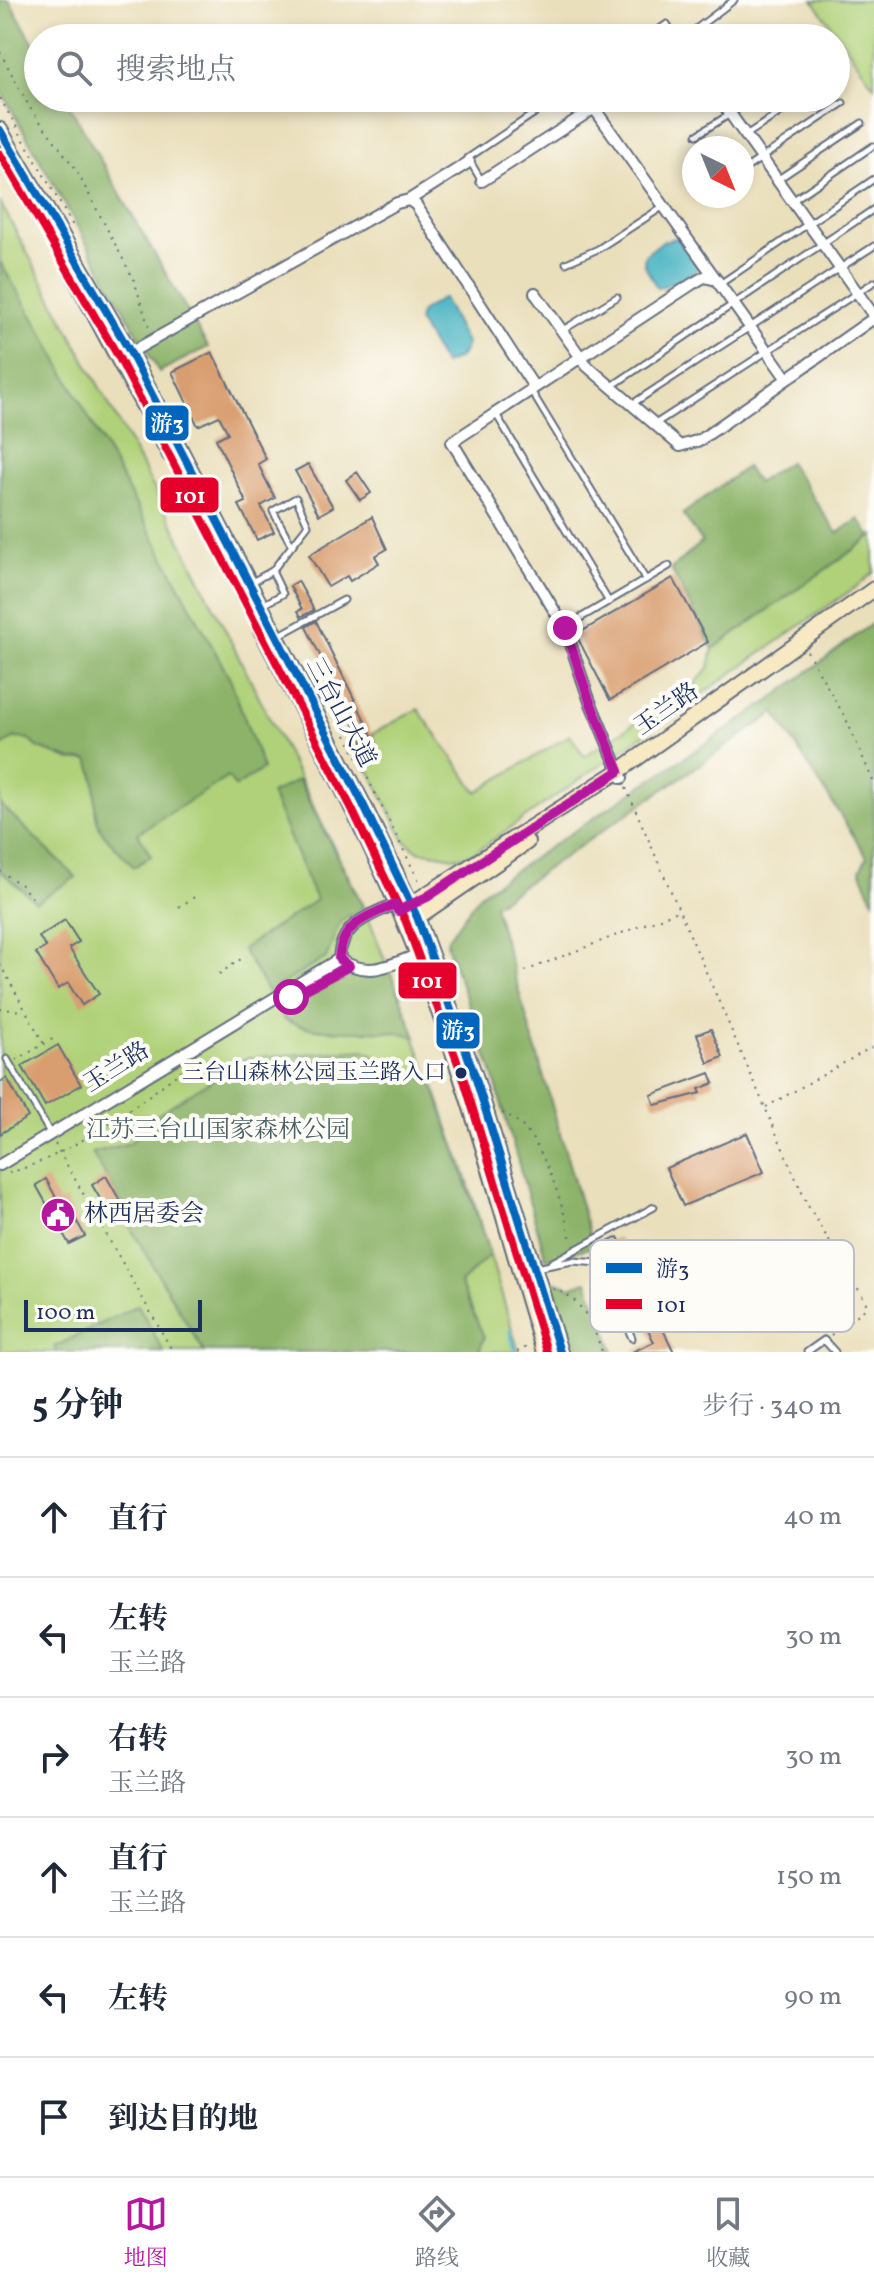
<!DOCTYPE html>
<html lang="zh">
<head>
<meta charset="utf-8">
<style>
	body { margin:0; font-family:Vollkorn,"Noto Serif SC",serif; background:#f2f2f3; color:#1f2937 }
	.compass { position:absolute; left:682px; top:136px; width:72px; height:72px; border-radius:50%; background:#fff; box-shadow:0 4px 12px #0003; rotate:137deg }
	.scale { position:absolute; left:24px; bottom:20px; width:178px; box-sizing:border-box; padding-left:8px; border:4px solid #1b2f5e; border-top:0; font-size:22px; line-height:28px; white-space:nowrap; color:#1b2f5e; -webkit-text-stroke:6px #fdfcf7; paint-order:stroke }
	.stop { position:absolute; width:24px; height:24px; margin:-18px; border:6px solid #b5179e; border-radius:50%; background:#fff }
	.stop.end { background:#b5179e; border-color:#fff; box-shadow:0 2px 8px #0008 }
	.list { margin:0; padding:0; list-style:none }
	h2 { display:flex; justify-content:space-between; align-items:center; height:104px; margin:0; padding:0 32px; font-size:34px }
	h2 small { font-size:26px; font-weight:400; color:#747a83 }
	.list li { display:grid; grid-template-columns:52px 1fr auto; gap:24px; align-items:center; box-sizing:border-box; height:120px; padding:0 32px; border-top:2px solid #e0e1e3 }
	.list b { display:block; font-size:30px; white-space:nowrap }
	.list p { margin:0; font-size:26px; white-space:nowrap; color:#747a83 }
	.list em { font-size:26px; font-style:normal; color:#747a83 }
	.icon { flex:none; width:44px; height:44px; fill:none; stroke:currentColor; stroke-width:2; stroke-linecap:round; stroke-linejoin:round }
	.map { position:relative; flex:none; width:874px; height:1352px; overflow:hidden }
	.search { position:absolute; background:#fff; box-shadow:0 4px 12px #0003; left:24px; right:24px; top:24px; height:88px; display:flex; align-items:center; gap:20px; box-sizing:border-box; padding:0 28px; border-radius:44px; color:#747a83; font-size:30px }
	.sheet { height:824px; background:#fff }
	nav { display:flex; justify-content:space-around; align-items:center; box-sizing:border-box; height:112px; border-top:2px solid #e0e1e3; background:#fff; font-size:22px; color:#747a83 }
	nav a { display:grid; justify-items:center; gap:4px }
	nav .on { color:#b5179e }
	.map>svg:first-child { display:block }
	.green { fill:#b0d179; stroke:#66806c; stroke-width:2 }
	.forest { fill:#8cb369; stroke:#547164; stroke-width:2 }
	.water { fill:#46b3c2; stroke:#307190; stroke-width:2 }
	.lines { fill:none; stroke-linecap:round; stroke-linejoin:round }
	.stream { stroke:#46b3c2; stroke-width:4 }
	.building { fill:#d99e70 }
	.lane-casing { stroke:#636d7f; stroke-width:9 }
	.street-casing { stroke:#636d7f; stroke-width:14 }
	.secondary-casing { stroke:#636d7f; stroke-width:18 }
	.path { stroke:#636d7f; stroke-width:2; stroke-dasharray:2 6; stroke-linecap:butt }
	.lane { stroke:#fff; stroke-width:5 }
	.street { stroke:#fff; stroke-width:10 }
	.secondary { stroke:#f6e9c3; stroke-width:14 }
	.bus-1-casing { stroke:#fdfcf7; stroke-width:14 }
	.bus-2-casing { stroke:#fdfcf7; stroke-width:14 }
	.bus-1 { stroke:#0065bd; stroke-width:8 }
	.bus-2 { stroke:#e4002b; stroke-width:8 }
	.route { stroke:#b5179e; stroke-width:10 }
	.bus-dot { fill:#1b2f5e; stroke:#fdfcf7; stroke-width:3 }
	.labels { text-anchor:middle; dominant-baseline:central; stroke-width:8; stroke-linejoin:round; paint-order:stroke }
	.bus-label { font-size:22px; fill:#1b2f5e; stroke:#fdfcf7; text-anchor:end }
	.street-label { font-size:24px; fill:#1b2f5e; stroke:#fdfcf7 }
	.park-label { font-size:24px; fill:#486066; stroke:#fdfcf7 }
	.poi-label { font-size:24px; fill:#1b2f5e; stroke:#fdfcf7; text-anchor:start }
	.key { fill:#fdfcf7; stroke:#b9bec9; stroke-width:2 }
	.key-label { font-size:22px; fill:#1b2f5e }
	.line-badge { stroke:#fdfcf7; stroke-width:3 }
	.badge-label { font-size:22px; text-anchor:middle; font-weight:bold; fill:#fff }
</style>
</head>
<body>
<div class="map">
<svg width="874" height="1352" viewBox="0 0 874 1352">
	<rect width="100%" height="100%" fill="#fdfcf7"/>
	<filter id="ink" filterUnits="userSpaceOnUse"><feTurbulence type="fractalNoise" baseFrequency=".0125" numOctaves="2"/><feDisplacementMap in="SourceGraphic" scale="16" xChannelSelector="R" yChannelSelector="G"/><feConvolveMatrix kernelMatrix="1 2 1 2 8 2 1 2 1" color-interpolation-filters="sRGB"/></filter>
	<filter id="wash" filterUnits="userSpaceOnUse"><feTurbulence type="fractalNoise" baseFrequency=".006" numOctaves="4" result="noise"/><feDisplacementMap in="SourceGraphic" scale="32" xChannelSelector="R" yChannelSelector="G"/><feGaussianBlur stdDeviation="1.8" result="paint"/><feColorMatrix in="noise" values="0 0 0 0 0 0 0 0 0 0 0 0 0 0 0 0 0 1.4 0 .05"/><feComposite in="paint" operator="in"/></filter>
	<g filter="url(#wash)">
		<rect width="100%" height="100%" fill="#eadfbb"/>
		<path class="green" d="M813 0H874V86Z
			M0 202 164 507 368 916 463 1166 519 1352H0Z
			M874 535V572L860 584 474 853C453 863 440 851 420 852L405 841 359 750 375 741 372 734 418 709 477 792 570 735 584 756 694 685 709 668 713 649Z"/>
		<path class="forest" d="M0 0H9L38 51V98H65L208 347 159 372 0 89Z
			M0 262 47 340 231 681 263 769 235 787 228 777 138 833 151 856 134 867C125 856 105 839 100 828 89 806 102 785 88 760H72L39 748 28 739 15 738 0 747Z
			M789 462 837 533 859 519 871 537 713 649 671 569 702 542 683 514 746 467 757 483Z
			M874 622V902L860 870 867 857 775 713 494 905 593 1247 546 1259 492 1071 447 945 448 938 481 893 768 702Z
			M298 780 363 907 340 922 326 958 268 992 242 949 316 900 271 794Z
			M0 804 76 877 36 902 0 870Z
			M349 971 366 977 390 971 416 1037C372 1023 327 1041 283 1019L282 1012 294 1000Z
			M364 1050 433 1083 490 1255 460 1283 484 1337 479 1352H204L130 1227 122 1204 92 1153 130 1143 158 1114 246 1058Z
			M546 1278 570 1287 587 1281 614 1352H569Z
			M138 1305 164 1352H56L54 1347Z"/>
		<path class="water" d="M681 237 700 267 685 279 657 288 644 264 645 255 663 241Z
			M443 298 467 345 460 358 444 364 418 321 421 312Z"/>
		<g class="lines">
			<path class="stream" d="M510 1331 515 1348"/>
		</g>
		<g id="blocks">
			<path class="building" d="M212 352 266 459 258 464 275 498 261 506 274 532 257 540 239 505 246 502 216 439 228 433 219 416 198 426 172 372Z
				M308 464 333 507 319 515 295 471Z
				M357 472 371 493 360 500 346 480Z
				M372 517 387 549 375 556 379 563 350 581 347 576 328 587 309 555Z
				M673 578 708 642 610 700 576 635Z
				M298 581 314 610 301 617 298 611 302 609 290 586Z
				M316 621 375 741 365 746 306 627Z
				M65 920 79 942 69 948 99 994 82 1005 68 983 58 989 36 953 46 947 39 937Z
				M711 1029 723 1057 708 1063 697 1034Z
				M58 1045 81 1085 45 1106 22 1066Z
				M710 1073 714 1083 699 1089 701 1093 655 1105 651 1095Z
				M7 1078 28 1117 0 1134V1082Z
				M747 1133 764 1172 683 1206 666 1168Z
				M106 1176 122 1204 108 1212 92 1185Z
				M46 1179 59 1203 65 1200 85 1236 69 1244 36 1185Z
				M618 1237 674 1352H632L654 1342 606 1243Z"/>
		</g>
	</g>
	<g filter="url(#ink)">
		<use href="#blocks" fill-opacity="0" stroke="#636d7f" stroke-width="2"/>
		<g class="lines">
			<defs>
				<path id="lane" d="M646 38 667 24 676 38
					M684 38 734 0
					M697 135 755 98
					M746 135 802 98
					M742 171 843 103
					M481 180 468 158 557 98
					M777 180 862 123
					M792 201 873 146
					M566 263 598 249 664 206
					M720 284 874 179
					M563 330 617 297
					M612 386 874 209
					M530 389 646 580
					M632 404 874 246
					M496 414 609 602
					M655 424 874 282
					M272 571 308 525 296 498 273 511 292 546
					M252 582 272 571 283 594 264 604
					M565 627 669 566
					M278 636 344 600
					M7 1059 50 1133
					M551 1263 654 1207
					M535 1268 573 1261 599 1263 632 1338
					M807 1352 824 1340 835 1352"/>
				<path id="street" d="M719 98 874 316
					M594 108 787 379
					M482 181 610 98
					M409 200 416 205 534 387
					M535 293 587 366 680 446 700 440 874 318
					M126 355 397 203 409 200 469 162
					M622 778 589 699 565 628 452 442 692 284 704 277 717 280
					M395 904C366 917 341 924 339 959 368 978 388 966 417 955
					M0 1165 339 959"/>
				<path id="secondary" d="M0 130 129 350 363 804 417 917 475 1076 560 1352
					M70 269 170 455
					M261 630C315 735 373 842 417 953 468 1082 503 1219 544 1352
					M405 908 619 771 874 589
					M412 921 527 842"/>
			</defs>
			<use href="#lane" class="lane-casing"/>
			<use href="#street" class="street-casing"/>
			<use href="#secondary" class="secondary-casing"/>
			<path class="path" d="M0 52 30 108 75 168 134 280 149 328
				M0 98 73 226
				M807 651 846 719 874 783
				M329 708 338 719 420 883
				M626 788 807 1204 866 1302 865 1309 831 1335
				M0 871 20 884 36 902
				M179 907 199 894
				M0 964 44 1044
				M525 971 678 911
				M219 974 241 959
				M0 1009 24 1011
				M16 1060 56 1037
				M766 1107 874 1046
				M502 1113C540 1124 563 1206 571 1240
				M55 1144 173 1352
				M9 1173C76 1153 139 1104 194 1061
				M553 1289C581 1296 594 1326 602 1352
				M517 1352 529 1346"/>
			<use href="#lane" class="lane"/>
			<use href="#street" class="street"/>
			<use href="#secondary" class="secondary"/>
			<defs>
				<path id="bus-1" d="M0 130 129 350 363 804 417 917 475 1076 560 1352"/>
				<path id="bus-2" d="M0 154 118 356 352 809 406 922 464 1080 547 1352"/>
			</defs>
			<use href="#bus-1" class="bus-1-casing"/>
			<use href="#bus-2" class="bus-2-casing"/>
			<use href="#bus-1" class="bus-1"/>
			<use href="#bus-2" class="bus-2"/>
		</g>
	</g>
	<g class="lines" filter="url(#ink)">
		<path class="route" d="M291 997 349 966 339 959C341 924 366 917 395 904L398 911 427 897 619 771 589 699 565 628"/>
	</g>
	<defs>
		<symbol id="civic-disc" viewBox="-11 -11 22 22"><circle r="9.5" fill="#b5179e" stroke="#fdfcf7"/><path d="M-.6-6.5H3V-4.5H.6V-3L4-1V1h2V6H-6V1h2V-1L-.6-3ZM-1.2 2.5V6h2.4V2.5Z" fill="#fff"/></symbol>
	</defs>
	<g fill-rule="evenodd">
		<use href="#civic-disc" x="38" y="1195" width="40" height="40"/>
	</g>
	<circle class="bus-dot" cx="461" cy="1073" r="7"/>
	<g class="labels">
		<g class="bus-label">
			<text x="446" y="1073">三台山森林公园玉兰路入口</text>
		</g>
		<g class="street-label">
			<text transform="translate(667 710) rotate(-35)">玉兰路</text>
			<text transform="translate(340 713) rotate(62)">三台山大道</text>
			<text transform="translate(117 1068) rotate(-32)">玉兰路</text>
		</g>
		<g class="park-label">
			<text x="218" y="1131">江苏三台山国家森林公园</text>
		</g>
		<g class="poi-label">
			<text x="84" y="1215">林西居委会</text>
		</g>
	</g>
	<rect x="590" y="1240" width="264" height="92" rx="12" class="key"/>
	<rect x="606" y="1263" width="36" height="10" fill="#0065bd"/>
	<rect x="606" y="1299" width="36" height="10" fill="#e4002b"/>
	<g class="key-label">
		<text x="656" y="1276">游3</text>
		<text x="656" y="1312">101</text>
	</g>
	<g class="line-badge">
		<rect x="144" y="404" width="46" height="38" rx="8" fill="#0065bd"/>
		<rect x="159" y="476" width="61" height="38" rx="8" fill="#e4002b"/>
		<rect x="397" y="961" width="61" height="39" rx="8" fill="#e4002b"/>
		<rect x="435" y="1011" width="46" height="39" rx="8" fill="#0065bd"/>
	</g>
	<g class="badge-label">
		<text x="167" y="431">游3</text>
		<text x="190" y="503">101</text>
		<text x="427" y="988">101</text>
		<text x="458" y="1038">游3</text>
	</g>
</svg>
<svg class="compass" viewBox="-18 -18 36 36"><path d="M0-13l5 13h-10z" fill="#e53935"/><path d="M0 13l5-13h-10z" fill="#747a83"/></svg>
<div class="scale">100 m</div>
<div class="stop" style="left:291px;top:997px"></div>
<div class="stop end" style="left:565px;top:628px"></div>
<div class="search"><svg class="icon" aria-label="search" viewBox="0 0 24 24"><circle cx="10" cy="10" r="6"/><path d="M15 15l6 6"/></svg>搜索地点</div>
</div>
<section class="sheet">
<h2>5 分钟<small>步行 · 340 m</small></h2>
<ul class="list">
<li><svg class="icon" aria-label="ahead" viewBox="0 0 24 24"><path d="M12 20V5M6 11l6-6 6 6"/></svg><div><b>直行</b></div><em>40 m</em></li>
<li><svg class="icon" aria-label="left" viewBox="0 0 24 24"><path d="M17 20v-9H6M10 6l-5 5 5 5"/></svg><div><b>左转</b><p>玉兰路</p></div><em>30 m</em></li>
<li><svg class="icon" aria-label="right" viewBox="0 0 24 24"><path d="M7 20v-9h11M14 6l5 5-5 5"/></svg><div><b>右转</b><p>玉兰路</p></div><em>30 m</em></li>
<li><svg class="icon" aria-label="ahead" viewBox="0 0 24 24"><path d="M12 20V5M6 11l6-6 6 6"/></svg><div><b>直行</b><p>玉兰路</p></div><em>150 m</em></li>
<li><svg class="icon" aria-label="left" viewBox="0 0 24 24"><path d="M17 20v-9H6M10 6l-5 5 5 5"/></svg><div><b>左转</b></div><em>90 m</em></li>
<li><svg class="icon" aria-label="arrive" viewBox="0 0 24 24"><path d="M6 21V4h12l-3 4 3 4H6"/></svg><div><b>到达目的地</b></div></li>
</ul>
</section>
<nav>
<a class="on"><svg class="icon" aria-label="map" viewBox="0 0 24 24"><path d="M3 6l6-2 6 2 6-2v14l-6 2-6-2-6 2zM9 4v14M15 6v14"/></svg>地图</a>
<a><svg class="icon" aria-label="directions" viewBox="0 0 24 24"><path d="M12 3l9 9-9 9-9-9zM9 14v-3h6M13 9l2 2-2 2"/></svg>路线</a>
<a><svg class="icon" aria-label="saved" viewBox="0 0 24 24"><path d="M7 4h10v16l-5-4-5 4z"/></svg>收藏</a>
</nav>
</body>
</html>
